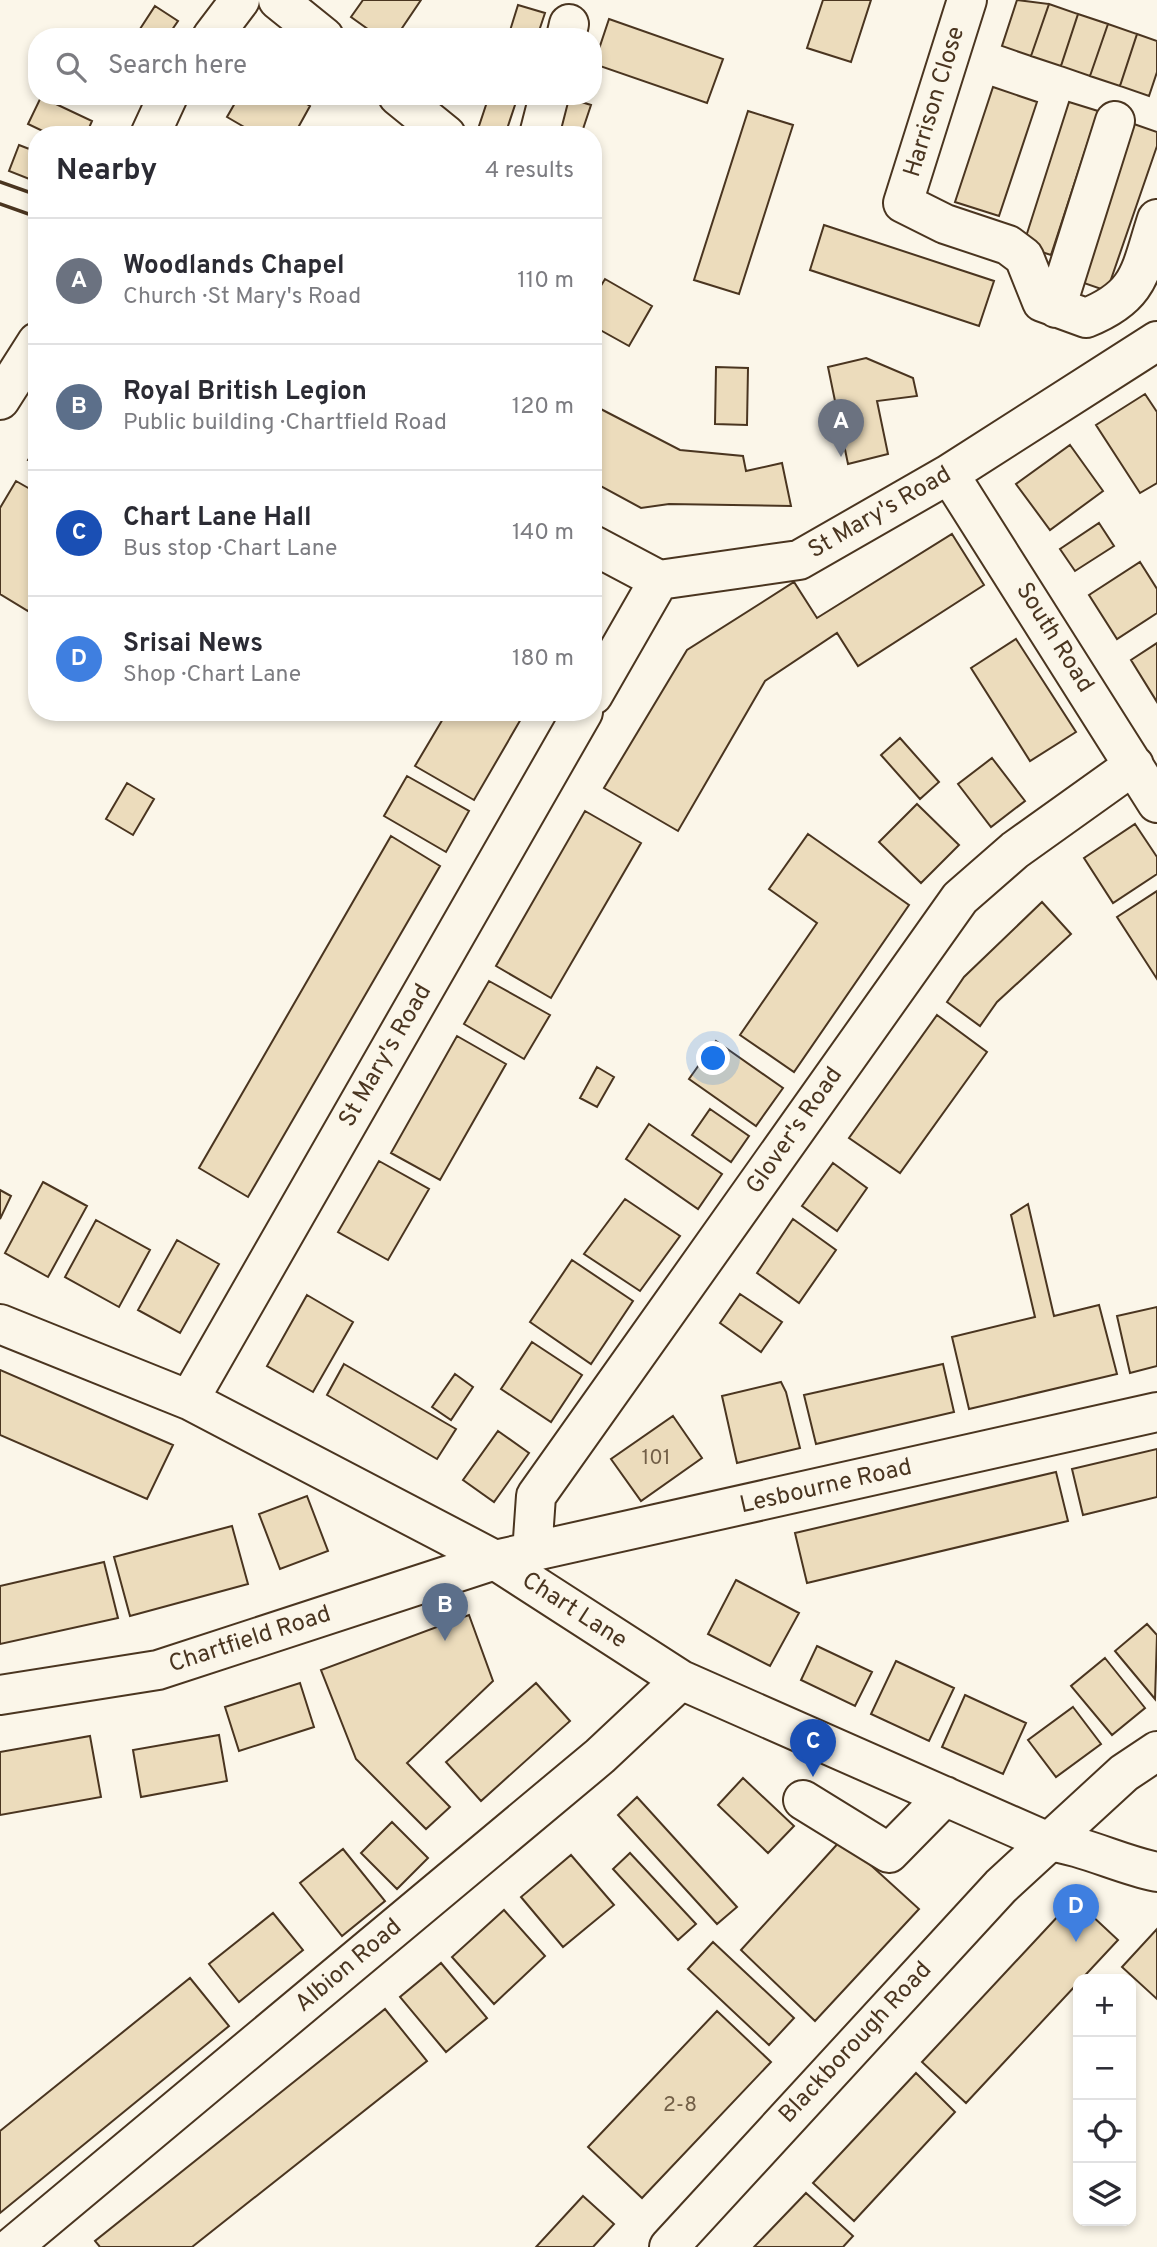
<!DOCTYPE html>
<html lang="en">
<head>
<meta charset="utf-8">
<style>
	body { margin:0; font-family:Overpass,sans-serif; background:#f7f7f7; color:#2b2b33 }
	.controls { position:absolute; right:21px; bottom:21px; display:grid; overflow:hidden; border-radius:14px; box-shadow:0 4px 10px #0003 }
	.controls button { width:63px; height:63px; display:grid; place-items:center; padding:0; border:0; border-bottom:2px solid #e1e1e2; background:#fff; color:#2b2b33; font:35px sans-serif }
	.you { position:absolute; left:714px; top:1059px; width:24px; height:24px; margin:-18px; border:5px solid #fff; border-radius:50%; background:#1a73e8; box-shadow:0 0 0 10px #1a73e833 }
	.badge { display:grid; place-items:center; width:46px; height:46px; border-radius:50%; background:#c62828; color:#fff; font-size:23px; font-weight:700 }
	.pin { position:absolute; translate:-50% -58px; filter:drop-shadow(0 2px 4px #0008) }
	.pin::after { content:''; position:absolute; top:37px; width:24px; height:21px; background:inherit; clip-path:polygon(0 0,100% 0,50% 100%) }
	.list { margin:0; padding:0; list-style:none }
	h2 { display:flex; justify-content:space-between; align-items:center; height:91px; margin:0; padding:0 28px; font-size:30px }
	h2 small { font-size:23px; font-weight:400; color:#7c7c81 }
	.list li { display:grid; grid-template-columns:46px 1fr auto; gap:21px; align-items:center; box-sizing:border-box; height:126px; padding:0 28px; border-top:2px solid #e1e1e2 }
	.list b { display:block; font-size:26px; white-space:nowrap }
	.list p { margin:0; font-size:23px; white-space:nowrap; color:#7c7c81 }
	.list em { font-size:23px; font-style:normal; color:#7c7c81 }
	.icon { flex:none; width:38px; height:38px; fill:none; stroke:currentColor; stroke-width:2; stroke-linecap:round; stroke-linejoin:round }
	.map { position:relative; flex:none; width:1157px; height:2247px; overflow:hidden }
	.search { position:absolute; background:#fff; box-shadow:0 4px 10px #0003; left:28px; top:28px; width:574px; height:77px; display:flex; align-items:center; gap:18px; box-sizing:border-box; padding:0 24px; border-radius:28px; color:#7c7c81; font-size:26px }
	.panel { position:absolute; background:#fff; box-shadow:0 4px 10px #0003; left:28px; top:126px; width:574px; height:595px; border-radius:28px }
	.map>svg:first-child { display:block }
	.building { fill:#ecdcbc; stroke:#4a3520; stroke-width:2 }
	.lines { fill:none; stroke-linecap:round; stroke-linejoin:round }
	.minor-casing { stroke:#4a3520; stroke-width:42 }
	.major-casing { stroke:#4a3520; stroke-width:42 }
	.minor { stroke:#fbf6e9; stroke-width:38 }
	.major { stroke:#fbf6e9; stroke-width:38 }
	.wall { stroke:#4a3520; stroke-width:3.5 }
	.labels { text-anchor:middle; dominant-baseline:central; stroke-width:5; stroke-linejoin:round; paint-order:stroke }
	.number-label { font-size:21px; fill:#725f47 }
	.street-label { font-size:24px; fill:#4a3520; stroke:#fbf6e9 }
</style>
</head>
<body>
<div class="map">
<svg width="1157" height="2247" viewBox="0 0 1157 2247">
	<rect width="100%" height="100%" fill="#fbf6e9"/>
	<path class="building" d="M363 0H421L396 37H379L351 17Z
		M823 0H871L851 62 807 48Z
		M1017 0 1049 4 1031 56 1002 46Z
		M1049 4 1078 14 1061 66 1031 56Z
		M518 5 545 13 537 37H508Z
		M155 6 178 21 167 37H151L140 29Z
		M1078 14 1108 24 1090 76 1061 66Z
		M609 19 723 59 707 103 594 64Z
		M1108 24 1137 34 1120 86 1090 76Z
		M1137 34 1157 41V72L1149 96 1120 86Z
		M993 87 1037 102 999 216 955 202Z
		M113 96H129L125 103Z
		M239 96H293L310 106 294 135H258L227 117Z
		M489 96H518L505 135H476Z
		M562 96 591 105 581 135H550Z
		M41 97 92 121 86 135H51L28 124Z
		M1069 102 1098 111 1051 255 1023 246Z
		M748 111 793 125 739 294 694 280Z
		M1131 123 1157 132V146L1107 291 1078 281Z
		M19 145 37 152V182L9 171Z
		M824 225 994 281 979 326 810 270Z
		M605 279 652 306 629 346 593 326V299Z
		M866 358 913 378 917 396 877 401 888 454 848 464 828 367Z
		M716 367 748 368 747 425 715 424Z
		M1145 394 1157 412V483L1140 493 1096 425Z
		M593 405 680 450 743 456 746 471 782 463 791 506 669 504 641 508 593 482Z
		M37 445V464L28 460Z
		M1070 445 1103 491 1050 530 1016 484Z
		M16 481 37 493V596L28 611 0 594V508Z
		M1099 523 1114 546 1075 571 1060 549Z
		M952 534 984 585 858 666 837 633 765 681 678 831 604 788 687 650 794 582 817 618Z
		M1140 562 1157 589V613L1117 639 1089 595Z
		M1016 639 1076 732 1030 761 971 668Z
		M1157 643V702L1131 660Z
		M447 712H525L474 800 415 766Z
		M900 738 939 782 920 799 881 755Z
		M992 758 1025 801 991 827 958 784Z
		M407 776 469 811 446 852 384 816Z
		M127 783 154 799 133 835 106 819Z
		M917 804 959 845 921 883 879 842Z
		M585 811 641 843 551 998 496 966Z
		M1135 824 1157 857V874L1113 903 1084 858Z
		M808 834 909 905 794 1072 740 1035 817 923 769 889Z
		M391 836 440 866 248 1197 199 1168Z
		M1157 891V979L1117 917Z
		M1042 902 1071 934 997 1002 980 1026 947 1002 964 977Z
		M489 981 550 1015 524 1059 464 1024Z
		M937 1015 987 1052 900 1173 849 1138Z
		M457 1036 506 1064 440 1180 391 1153Z
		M716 1041 783 1088 756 1126 689 1079Z
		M597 1067 614 1077 597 1107 580 1098Z
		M710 1109 749 1136 731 1162 692 1135Z
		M649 1124 722 1174 698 1209 626 1159Z
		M379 1161 429 1189 388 1260 338 1232Z
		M833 1163 867 1188 837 1231 802 1206Z
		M43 1182 87 1206 48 1277 5 1253Z
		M0 1190 11 1196 0 1219Z
		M625 1199 680 1236 640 1291 584 1254Z
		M1028 1204 1054 1316 1099 1305 1117 1374 969 1409 952 1337 1035 1317 1011 1215Z
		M793 1219 836 1250 799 1303 757 1273Z
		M96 1220 150 1250 119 1307 65 1277Z
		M177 1240 219 1264 180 1333 138 1310Z
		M572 1260 633 1301 591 1364 530 1322Z
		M740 1294 782 1322 761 1352 720 1323Z
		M307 1295 353 1322 313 1392 267 1366Z
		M1157 1307V1366L1130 1373 1117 1316Z
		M532 1342 582 1375 551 1422 501 1389Z
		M344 1364 456 1429 437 1459 327 1395Z
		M943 1364 954 1412 816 1444 804 1395Z
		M0 1370 173 1445 147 1499 0 1435Z
		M455 1374 473 1387 451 1420 432 1407Z
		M781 1382 786 1392 800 1448 737 1463 722 1396Z
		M673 1416 702 1458 641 1501 611 1459Z
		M498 1431 529 1453 494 1502 463 1480Z
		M1157 1449V1497L1083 1515 1072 1469Z
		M1056 1472 1068 1521 807 1583 795 1533Z
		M307 1496 328 1551 280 1569 259 1514Z
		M232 1526 248 1584 130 1616 114 1557Z
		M104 1562 118 1618 0 1644V1586Z
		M736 1580 799 1613 770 1666 708 1634Z
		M469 1615 493 1681 407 1763 450 1807 426 1829 356 1759 321 1670Z
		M1147 1624 1157 1635 1155 1699 1115 1651Z
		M817 1646 872 1672 855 1706 801 1680Z
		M1105 1658 1145 1708 1112 1735 1071 1686Z
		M896 1661 954 1688 929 1741 871 1714Z
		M300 1683 314 1727 239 1751 225 1707Z
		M536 1683 570 1721 481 1801 446 1762Z
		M965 1695 1026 1723 1003 1774 942 1747Z
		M1073 1707 1101 1744 1056 1777 1028 1740Z
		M219 1735 227 1781 141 1797 133 1750Z
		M90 1736 101 1797 0 1815V1752Z
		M743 1778 794 1826 768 1853 718 1805Z
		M637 1797 737 1907 717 1924 618 1815Z
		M392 1822 428 1858 397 1889 361 1853Z
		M842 1839 919 1909 815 2021 741 1950Z
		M343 1849 385 1901 342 1936 300 1883Z
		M630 1853 696 1924 678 1940 613 1869Z
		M571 1855 614 1905 563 1947 521 1897Z
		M1074 1899 1118 1940 966 2103 922 2062Z
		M504 1910 545 1956 494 2004 452 1957Z
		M273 1913 303 1950 239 2002 209 1964Z
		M1157 1929V1999L1122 1967Z
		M713 1942 794 2018 769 2045 688 1969Z
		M441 1963 487 2018 446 2052 400 1997Z
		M190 1978 229 2026 0 2213V2131Z
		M385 2009 427 2061 192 2247H100L95 2241Z
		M717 2011 771 2062 642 2198 588 2147Z
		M916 2073 955 2112 854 2221 813 2183Z
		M806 2193 853 2236 843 2247H754Z
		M583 2196 614 2224 593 2247H536Z"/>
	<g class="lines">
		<defs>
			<path id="minor" d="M278 0 324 37
				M967 0 903 203 945 224 1008 245 1024 257 1042 302 1086 318C1141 296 1140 271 1157 219
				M212 37 240 0
				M566 37 569 24
				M398 96 446 135
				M150 135 168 96
				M539 135 549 96
				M1056 308 1115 121
				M0 400 37 342
				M949 474 1157 803
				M593 545 659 580
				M593 695 659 580 799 560 949 474 1157 341
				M0 1324 189 1400 495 1560 681 1680 1046 1841C1084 1845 1118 1864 1157 1872
				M189 1400 583 712
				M532 1553 536 1496 960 898 1015 850 1134 765
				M0 1695 158 1670 495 1560 1157 1412
				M803 1800 889 1853 945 1796
				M12 2247 600 1756 681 1680"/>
			<path id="major" d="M669 2247 1001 1886 1124 1773 1157 1751"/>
		</defs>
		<use href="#minor" class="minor-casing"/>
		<use href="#major" class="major-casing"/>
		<use href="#minor" class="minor"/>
		<use href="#major" class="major"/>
		<path class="wall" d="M0 182 37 195
			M0 204 37 217
			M31 305 37 295"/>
	</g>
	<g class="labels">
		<g class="number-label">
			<text x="656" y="1458">101</text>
			<text x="680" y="2105">2-8</text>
		</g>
		<g class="street-label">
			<text transform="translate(935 102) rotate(-73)">Harrison Close</text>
			<text transform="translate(880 513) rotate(-30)">St Mary's Road</text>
			<text transform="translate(1054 638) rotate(58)">South Road</text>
			<text transform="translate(386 1056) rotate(-60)">St Mary's Road</text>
			<text transform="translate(795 1131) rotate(-55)">Glover's Road</text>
			<text transform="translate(826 1487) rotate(-13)">Lesbourne Road</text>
			<text transform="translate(574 1611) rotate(33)">Chart Lane</text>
			<text transform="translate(250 1640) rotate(-18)">Chartfield Road</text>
			<text transform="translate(349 1966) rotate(-40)">Albion Road</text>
			<text transform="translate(856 2043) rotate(-47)">Blackborough Road</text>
		</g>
	</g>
</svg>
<div class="controls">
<button>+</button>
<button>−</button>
<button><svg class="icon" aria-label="locate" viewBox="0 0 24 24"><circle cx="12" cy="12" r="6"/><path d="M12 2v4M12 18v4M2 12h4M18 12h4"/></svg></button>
<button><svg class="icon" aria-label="layers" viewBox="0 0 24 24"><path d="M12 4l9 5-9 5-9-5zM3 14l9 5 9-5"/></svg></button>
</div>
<div class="you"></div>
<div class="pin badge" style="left:841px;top:457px;background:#6b7280">A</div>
<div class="pin badge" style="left:445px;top:1641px;background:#5c6f8a">B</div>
<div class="pin badge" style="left:813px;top:1777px;background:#1a4fb4">C</div>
<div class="pin badge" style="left:1076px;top:1942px;background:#3f7fe0">D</div>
<div class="search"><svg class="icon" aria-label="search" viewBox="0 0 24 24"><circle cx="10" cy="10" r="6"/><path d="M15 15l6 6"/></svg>Search here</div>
<section class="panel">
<h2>Nearby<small>4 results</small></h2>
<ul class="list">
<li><span class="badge" style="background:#6b7280">A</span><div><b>Woodlands Chapel</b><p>Church · St Mary's Road</p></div><em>110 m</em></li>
<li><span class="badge" style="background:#5c6f8a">B</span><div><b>Royal British Legion</b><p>Public building · Chartfield Road</p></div><em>120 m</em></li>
<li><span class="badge" style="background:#1a4fb4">C</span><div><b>Chart Lane Hall</b><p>Bus stop · Chart Lane</p></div><em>140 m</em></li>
<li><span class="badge" style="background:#3f7fe0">D</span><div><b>Srisai News</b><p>Shop · Chart Lane</p></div><em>180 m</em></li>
</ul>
</section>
</div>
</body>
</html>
